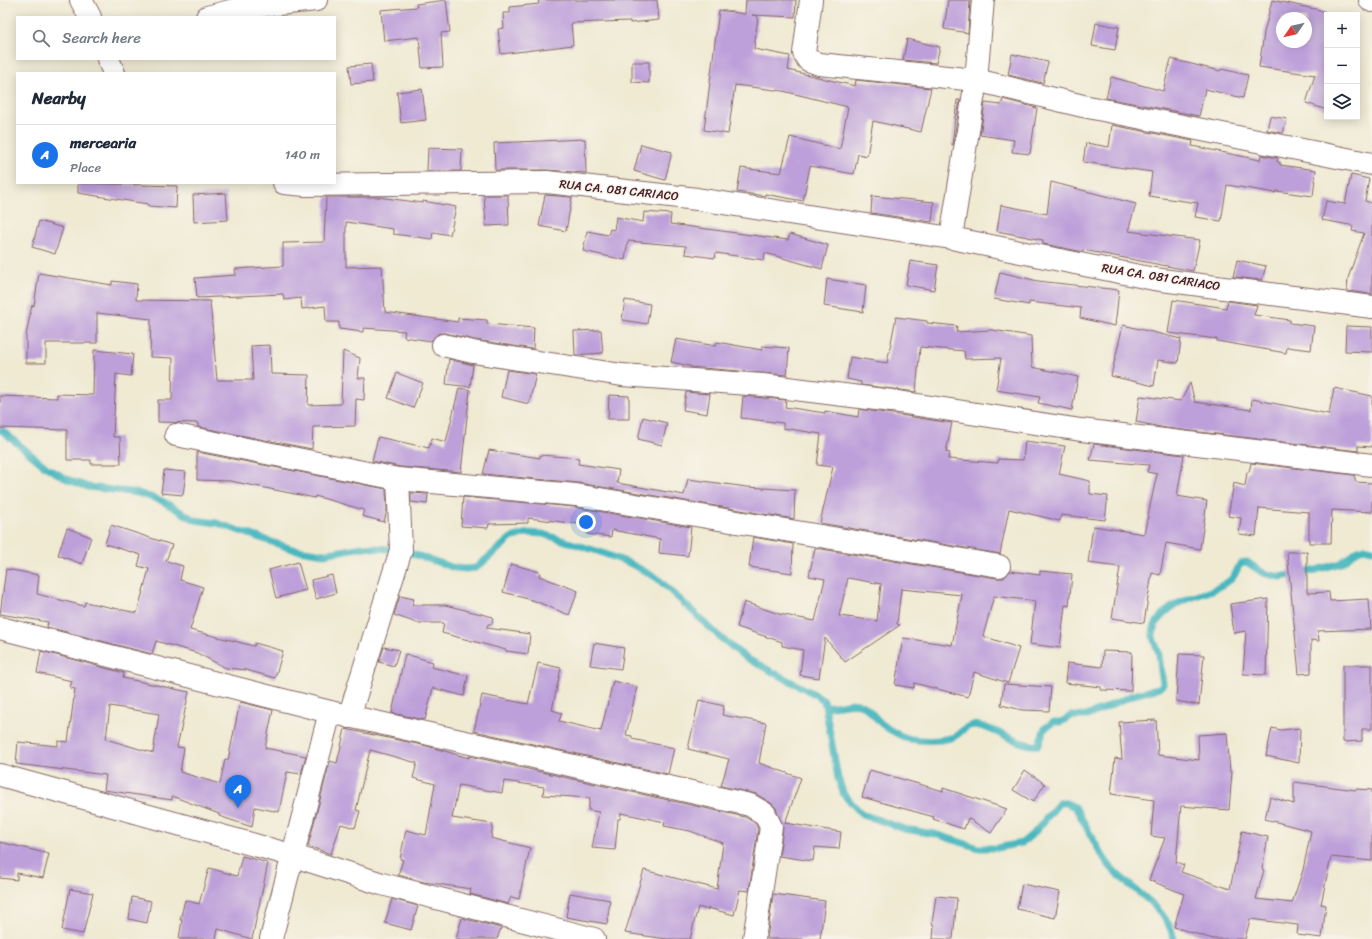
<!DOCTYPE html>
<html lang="en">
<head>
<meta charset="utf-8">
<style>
  body { margin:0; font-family:Sriracha,sans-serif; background:#f6f6f7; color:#1f2937 }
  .controls { position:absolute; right:12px; top:12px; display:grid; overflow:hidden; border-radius:0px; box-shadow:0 2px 10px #0003 }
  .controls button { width:36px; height:36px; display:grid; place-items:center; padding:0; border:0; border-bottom:1px solid #e0e1e3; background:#fff; color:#1f2937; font:20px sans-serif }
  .compass { position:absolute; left:1276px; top:12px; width:36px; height:36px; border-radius:50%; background:#fff; box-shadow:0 2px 10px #0003; rotate:236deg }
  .you { position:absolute; left:586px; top:522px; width:14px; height:14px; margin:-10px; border:3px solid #fff; border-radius:50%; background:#1a73e8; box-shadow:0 0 0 6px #1a73e833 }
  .badge { display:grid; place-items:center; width:26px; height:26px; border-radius:50%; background:#1a73e8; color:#fff; font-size:13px; font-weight:700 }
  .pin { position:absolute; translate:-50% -33px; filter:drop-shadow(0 1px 2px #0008) }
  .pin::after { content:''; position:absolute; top:21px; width:14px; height:12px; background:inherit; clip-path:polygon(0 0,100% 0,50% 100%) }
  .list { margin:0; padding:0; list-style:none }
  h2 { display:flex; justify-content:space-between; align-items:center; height:52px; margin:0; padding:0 16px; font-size:17px }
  h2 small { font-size:13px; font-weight:400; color:#747a83 }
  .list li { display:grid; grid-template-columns:26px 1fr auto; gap:12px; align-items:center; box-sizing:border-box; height:60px; padding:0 16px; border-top:1px solid #e0e1e3 }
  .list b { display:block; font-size:15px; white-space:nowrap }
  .list p { margin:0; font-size:13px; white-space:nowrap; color:#747a83 }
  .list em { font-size:13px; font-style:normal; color:#747a83 }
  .icon { flex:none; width:22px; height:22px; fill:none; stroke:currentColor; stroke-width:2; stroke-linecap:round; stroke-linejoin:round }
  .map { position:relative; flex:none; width:1372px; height:939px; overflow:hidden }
  .search { position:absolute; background:#fff; box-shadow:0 2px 10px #0003; left:16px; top:16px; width:320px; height:44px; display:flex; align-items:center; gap:10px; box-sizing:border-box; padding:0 14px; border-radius:0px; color:#747a83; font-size:15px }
  .panel { position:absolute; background:#fff; box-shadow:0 2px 10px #0003; left:16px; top:72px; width:320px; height:112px; border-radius:0px }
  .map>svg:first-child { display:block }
</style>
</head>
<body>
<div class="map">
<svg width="1372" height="939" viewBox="0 0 1372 939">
  <rect width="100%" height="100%" fill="#f7f3e8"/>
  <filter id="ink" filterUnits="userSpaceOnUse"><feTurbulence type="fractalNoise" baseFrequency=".025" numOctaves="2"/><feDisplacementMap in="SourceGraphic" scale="8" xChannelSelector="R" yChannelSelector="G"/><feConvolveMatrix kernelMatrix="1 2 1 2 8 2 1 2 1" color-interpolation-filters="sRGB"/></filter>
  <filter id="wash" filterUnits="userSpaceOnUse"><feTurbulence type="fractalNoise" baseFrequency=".012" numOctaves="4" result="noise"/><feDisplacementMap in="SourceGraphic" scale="16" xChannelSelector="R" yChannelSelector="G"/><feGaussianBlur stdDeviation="0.9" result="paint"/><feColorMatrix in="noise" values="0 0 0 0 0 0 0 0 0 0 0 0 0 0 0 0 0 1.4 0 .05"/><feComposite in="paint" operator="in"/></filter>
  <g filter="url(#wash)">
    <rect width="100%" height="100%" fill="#f0ead3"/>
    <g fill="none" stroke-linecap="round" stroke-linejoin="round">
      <g stroke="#48b7bf" stroke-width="7">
        <path d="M0,429L46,467L67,479L88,487L138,493L162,501L195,520L217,523L292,549L324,554L363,547L401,550L455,568L466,569L476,568L511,538L527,533L543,534L600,552L629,563L657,578L721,638L746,658L811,692L824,700L838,778L844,795L862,814L904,829L935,834L979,848H997L1022,843L1035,832L1059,803H1066L1075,807C1087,826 1095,847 1109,865C1131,892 1164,902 1174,939"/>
        <path d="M826,706C837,708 850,700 862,705C870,709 875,718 882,724C889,730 902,737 911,739C924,741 939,741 951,738C962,735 964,722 980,726C995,729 1024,748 1038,745L1045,728L1054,722H1061L1071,716H1087L1133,695L1159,688L1163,684C1161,673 1160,665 1159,654C1158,648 1154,643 1153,637C1151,621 1170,607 1183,601C1194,596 1208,593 1219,587C1224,584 1229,582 1232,578C1239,571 1236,563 1247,562L1263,573L1280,577L1313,571L1341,563L1358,550L1364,548L1372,550"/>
      </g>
    </g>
    <g id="blocks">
      <g fill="#bda0da" fill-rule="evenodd">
        <path d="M446,0L450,32L441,33L443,67L422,68L419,37L384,41L381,10L417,7L416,4Z"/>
        <path d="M538,0H657L659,20L630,23V21L571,23L573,45L501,54L498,29L504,28L503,13H510V7L539,4Z"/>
        <path d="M746,0H796L795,17L752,15L758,16L754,49L790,56L788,70L855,86L856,80L931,88L921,132L873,121L867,156L858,154L854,174L810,166L803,201L765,194V196L737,192L741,168L781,173L790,137L840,149L848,107L783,91L735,85L728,134L704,130L719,10L745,14Z"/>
        <path d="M948,0H970L968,33L944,29Z"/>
        <path d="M1272,0L1320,10L1327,13V110L1306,103L1315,75L1259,67L1264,33ZM1282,18H1306V42H1282Z"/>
        <path d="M1096,23L1119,27L1115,50L1092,46Z"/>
        <path d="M907,39L940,47L936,63L903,60Z"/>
        <path d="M1012,54L1048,62L1043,83L1008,75Z"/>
        <path d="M1171,59L1220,71L1221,69L1248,75L1243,98L1205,89L1199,116L1106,98L1111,77L1163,91Z"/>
        <path d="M632,62H649V83L632,82Z"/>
        <path d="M371,64L373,82L351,84L349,66Z"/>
        <path d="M422,89L426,120L401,123L397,92Z"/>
        <path d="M1003,99L1037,108L1030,154L1012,152L1014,140L980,135L985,103L1001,105Z"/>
        <path d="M957,100H960L953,145H952Z"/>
        <path d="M1270,116L1287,119L1283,133L1267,130Z"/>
        <path d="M1112,125L1193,141L1192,146L1260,160L1261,155L1278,158L1277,162H1280V165L1316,170L1313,196L1276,191V193L1227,185L1221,221L1195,217L1198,203L1149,196L1152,172L1083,162L1086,143L1109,147Z"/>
        <path d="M585,139L586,173L547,170H495L494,143Z"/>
        <path d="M641,144L672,152L665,180L634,171Z"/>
        <path d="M428,148L462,149L461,171H427Z"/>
        <path d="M1351,175L1369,179L1365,201L1372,203V294L1347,291L1348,278L1364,233L1352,231L1353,227L1350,225L1322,220L1326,201L1345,204Z"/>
        <path d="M1051,182L1136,204L1128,231L1200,240L1193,271L1083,250V252L1043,244V240L997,231L1001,205L1047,214Z"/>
        <path d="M78,183L177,186L176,208L148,206V204L78,193Z"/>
        <path d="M226,193L228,220L194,222L193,195Z"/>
        <path d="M484,195H508L509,225L486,226Z"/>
        <path d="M545,195L572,197L566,231L539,226Z"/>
        <path d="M872,196L934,202L932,222L871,213Z"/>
        <path d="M326,197H378L423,203V201L456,207L450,235L433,232L432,239L393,234V229L346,222V267L382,266L385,312L458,322V318L487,320V324L534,328L533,349L475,340L445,333H439L431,341L404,337L405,331L363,328V332L339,329V322H326L325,306L302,309L301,298L284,300L283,294L197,298L195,278L236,275L235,269L283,266V243L324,242Z"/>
        <path d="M644,212L671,214L670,224L788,240L790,234L828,245L822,269L765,253L764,260L716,253L715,258L685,254L686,246L628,241L625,260L583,251L587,231L608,235L610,229L614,230L616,217L643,222Z"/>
        <path d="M39,221L63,228L55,254L32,247Z"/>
        <path d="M1237,260L1266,266L1262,280L1233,277Z"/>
        <path d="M910,261L938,265L934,290L906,285Z"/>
        <path d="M1000,272L1038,281L1119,290L1115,326L1080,318L1081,308L1029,302V305L994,299Z"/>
        <path d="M39,273L112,285V281L137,284L136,300L210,301L217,380H253L251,346L270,345L271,374L309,375L308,405L341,404L343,351L360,358L358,378H365L364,400L356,399L355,426L313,427L312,449L198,427V423L158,422V400H172L173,358L150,357L151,319L97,313V343H46V363H26V335L32,305L34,306Z"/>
        <path d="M827,279L866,285L863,312L824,306Z"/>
        <path d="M625,300L650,304L647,324L622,320Z"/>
        <path d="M1173,300L1226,308L1228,301L1257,305L1254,315L1290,320V323L1314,326L1311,350L1287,347L1286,353L1257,348L1217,341V339L1168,333Z"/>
        <path d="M896,317L927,321V323L957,326L956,332L992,330L1031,336L1032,367L1078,377L1072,410L1038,403L1040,397L996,390L1001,358L965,359L964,351L920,347L916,392L861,385V382L847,379L850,357L887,363Z"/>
        <path d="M1123,325L1181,339L1178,363L1158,360L1154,386L1111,376Z"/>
        <path d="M1346,326L1372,327V352L1345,351Z"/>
        <path d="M601,330L603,353L575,355L574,331Z"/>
        <path d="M676,339L716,346L717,342L762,350V346L789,348L787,375L690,367V366L671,362Z"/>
        <path d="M94,350L133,354L131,376L116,374L113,437H120L121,464H91V460H67V430L0,428V396L57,398V394L93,395Z"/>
        <path d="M449,359L473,365L470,387L446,384Z"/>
        <path d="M507,370L536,374L529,404L501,397Z"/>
        <path d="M397,373L423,383L413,408L388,398Z"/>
        <path d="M1190,383L1195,402L1251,410L1252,399L1329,414L1334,388L1372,396V447L1358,446V451L1166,428L1136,422L1140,396L1181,401Z"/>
        <path d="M459,388L470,390L461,472L400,467L372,461L378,437L429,448L432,438L446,442Z"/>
        <path d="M686,392L710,394L707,414L683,410Z"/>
        <path d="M609,395L629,396V419H608Z"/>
        <path d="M743,396L786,400L785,407L825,413V411L858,417L859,409L952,423L946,452L950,453L948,459L998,463V459L1023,460L1025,441L1065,446L1059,474L1090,481V494L1108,496L1105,520L1061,515L1060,521L1009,509L1000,554L820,523L833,467L817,465L821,434L783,428V423L741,418Z"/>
        <path d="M643,417L667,423L662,445L638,439Z"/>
        <path d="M1094,444L1184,455L1177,496L1207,501L1200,549L1166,543L1160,575L1152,573L1144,623L1112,618L1120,567L1088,563L1093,526L1144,534L1157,474L1147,472L1149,465L1090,460Z"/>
        <path d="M489,450L540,458V455L579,458L578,464L619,470L617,483L684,495L688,479L747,487L795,490L794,519L578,483L483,474Z"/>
        <path d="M197,452L386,489L387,510L384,522L362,516L364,510L315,496V498L230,481L197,480Z"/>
        <path d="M1251,463L1354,475L1356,482L1372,483V512L1332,510L1331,543H1309V512L1259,508L1256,536L1239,534L1241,518L1228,516L1234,483L1245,486L1247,472H1249Z"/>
        <path d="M164,470L186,472L183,495L161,493Z"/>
        <path d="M411,493L428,494L427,504L411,502Z"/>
        <path d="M463,497L574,507L691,527L688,556L659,553L660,539L612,530L611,537L587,534L588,525L528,518V523L489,524L488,528L461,526Z"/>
        <path d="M111,525L172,545L166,561L183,566L180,580L203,587L190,630L254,646L255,643L283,651L275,678L246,670L226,668L197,653L156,641L152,654L47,627L48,622L0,614L6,569L39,575L37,594L84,606L85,602L137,613L149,569L138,566L141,555L105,544Z"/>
        <path d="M67,528L91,537L82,564L58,555Z"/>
        <path d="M753,537L793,544L792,573L749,567Z"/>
        <path d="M815,548L997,578H1004L1010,571L1040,575V571L1072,574L1069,606L1065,605L1060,648L1030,644L1035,601L994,596L983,636L1019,648L1008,683L974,672L968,697L914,683V688L895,685L903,638L952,645L962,595L901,589L897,624L900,625L845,662L825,638L819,678L800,675L803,650L782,646V642L737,627L744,602L779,614L815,621L825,579L809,576ZM848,578L881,584L877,621L839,616Z"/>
        <path d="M1287,552H1307V593L1329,592L1330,601L1369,599L1371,629L1318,631L1319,641L1311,640V673L1299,674Z"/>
        <path d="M298,562L306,590L276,598L269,570Z"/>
        <path d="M511,564L540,572L539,576L578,591L569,615L535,601L503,592Z"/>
        <path d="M332,575L336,593L316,599L311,580Z"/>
        <path d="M400,596L414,599L412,605H445L493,617L492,624H488L487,628L530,634L528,654L506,651V650L442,633L444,623H417L394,615Z"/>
        <path d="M1268,599L1266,675L1243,674L1246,631L1234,633L1230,604Z"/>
        <path d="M594,643L624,648L621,669L590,665Z"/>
        <path d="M384,647L399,650L394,666L379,662Z"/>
        <path d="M41,651L124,673L123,678L189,692L177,747L184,748L180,772L220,784L225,759L228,760L240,702L273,710L265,748L306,756L301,774L287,772L279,812L255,807L252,827L219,816V814L172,796V800L104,790L106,775L16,764L18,742L58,746V741L68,742L75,689L70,688L72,681L37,673ZM110,706L159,714L153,753L106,739Z"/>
        <path d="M1103,651L1132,652L1131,691L1101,690V687L1065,683L1067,663L1102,667Z"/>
        <path d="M405,654L433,662L431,667L468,676L464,696L433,688L425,720L392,713Z"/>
        <path d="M1179,654L1204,655L1199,705L1176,701Z"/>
        <path d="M538,663L561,668L552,710L562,713L559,721L601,731L613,681L637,687L626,735L632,736V739L674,748L668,774L474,731L482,695L528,704Z"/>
        <path d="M1343,665H1372V729H1362V741L1343,742Z"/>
        <path d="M1004,684L1051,687L1049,711L1022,710L1001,705Z"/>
        <path d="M699,700L724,706L722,715L766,723L759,763L801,778L785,823L841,832L839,849L815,847L813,861L779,856L783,828L776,808L771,803L756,794L721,786L729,759L688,749Z"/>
        <path d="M1156,720L1158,755L1199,760L1198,735L1227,733L1230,772H1232L1229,810L1181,806L1176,862L1184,865L1181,872L1230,889L1242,831L1268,837L1262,869L1264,870L1256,899L1292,903L1303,870L1311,831L1265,819L1270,797L1294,804V782L1356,790V789L1372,790V861L1331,857L1321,904L1326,905L1322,938L1297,935L1298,925L1250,919L1245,939H1213L1174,927L1184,894L1149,880L1165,838L1151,836L1154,800L1111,794L1115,758L1122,759L1119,722Z"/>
        <path d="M1272,728L1281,730L1300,728L1299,763L1266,756Z"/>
        <path d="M345,729L427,746L469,758V756L745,817L755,823L758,829L749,891L740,890L734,915L708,908V910L698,907L690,939H667L625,933L644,870L717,889L723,843L690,831L664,826L665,822L621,813L620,819H618L615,850L592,848L599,812L588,810L590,798L543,795L544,787L504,781L502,793L459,785L452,818L493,824L491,838L530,848L519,899L511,897L508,904L470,894L471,889L424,882L398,875L403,860L400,859L406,830L426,835L435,784L413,778L417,763L370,750L356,810L360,811L355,828L341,824L331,854L308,846L330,761L337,763Z"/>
        <path d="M870,770L943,791V788L1007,809L991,833L968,818L964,829L933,819L934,817L862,797Z"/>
        <path d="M1025,770L1045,784L1033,802L1013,790Z"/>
        <path d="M0,842L49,854L43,878L17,873V880L0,878Z"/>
        <path d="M242,856L268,863L252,939L218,929L216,939H179L182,920H180L185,900L199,904L209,868L237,876Z"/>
        <path d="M1022,884L1060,892L1055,918L1017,909Z"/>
        <path d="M70,889L93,893L83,934L62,930Z"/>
        <path d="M570,893L610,900L607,924L566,917Z"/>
        <path d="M773,894L825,901L820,939H767Z"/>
        <path d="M936,896L957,898L953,939H933L934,925L932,924Z"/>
        <path d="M132,897L151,901L147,923L129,919Z"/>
        <path d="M392,899L418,906L411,930L385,923Z"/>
        <path d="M462,918L501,928L497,939H456Z"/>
      </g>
    </g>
  </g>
  <g filter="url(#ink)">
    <use href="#blocks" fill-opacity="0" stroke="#846666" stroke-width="1"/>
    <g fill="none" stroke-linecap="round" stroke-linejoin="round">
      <g stroke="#846666" stroke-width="24">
        <g id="minor">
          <path d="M81,0L90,17"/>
          <path d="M811,0L804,53L808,60L819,64L976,80L1083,106L1372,164"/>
          <path d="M983,0L976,80L951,238L1154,279L1372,307"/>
          <path d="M1370,0L1372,1"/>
          <path d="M207,17L242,8L316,0"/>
          <path d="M108,59L114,73"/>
          <path d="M284,183L305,185L547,182L697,199L951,238"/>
          <path d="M443,345L473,352L622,375L763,385L892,401L1081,430L1372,465"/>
          <path d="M176,435L398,479L576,495L999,566"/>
          <path d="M0,628L330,712L750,805L765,814L771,827L754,939"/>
          <path d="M349,717L401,550L398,479"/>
          <path d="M0,775L291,855L382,884L594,939"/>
          <path d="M271,939L330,712"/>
        </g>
      </g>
      <use href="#minor" stroke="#fff" stroke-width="22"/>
    </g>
  </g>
  <g text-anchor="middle" stroke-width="3" stroke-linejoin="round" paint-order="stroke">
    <g font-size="12" fill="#4a1f2b" stroke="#f7f3e8">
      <text transform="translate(619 190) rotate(6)" y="4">RUA CA. 081 CARIACO</text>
      <text transform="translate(1161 277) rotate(9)" y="4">RUA CA. 081 CARIACO</text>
    </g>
  </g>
</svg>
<div class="controls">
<button>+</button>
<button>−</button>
<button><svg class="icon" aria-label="layers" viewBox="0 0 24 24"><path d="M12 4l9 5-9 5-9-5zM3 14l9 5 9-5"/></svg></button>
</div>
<svg class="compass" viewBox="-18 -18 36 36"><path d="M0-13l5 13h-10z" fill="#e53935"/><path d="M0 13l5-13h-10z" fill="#747a83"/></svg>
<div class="you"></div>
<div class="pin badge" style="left:238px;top:808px">A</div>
<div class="search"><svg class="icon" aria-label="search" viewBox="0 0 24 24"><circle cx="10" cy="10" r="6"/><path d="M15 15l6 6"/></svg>Search here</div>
<section class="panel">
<h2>Nearby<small></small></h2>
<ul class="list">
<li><span class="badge">A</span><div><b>mercearia</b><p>Place</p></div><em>140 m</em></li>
</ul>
</section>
</div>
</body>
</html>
